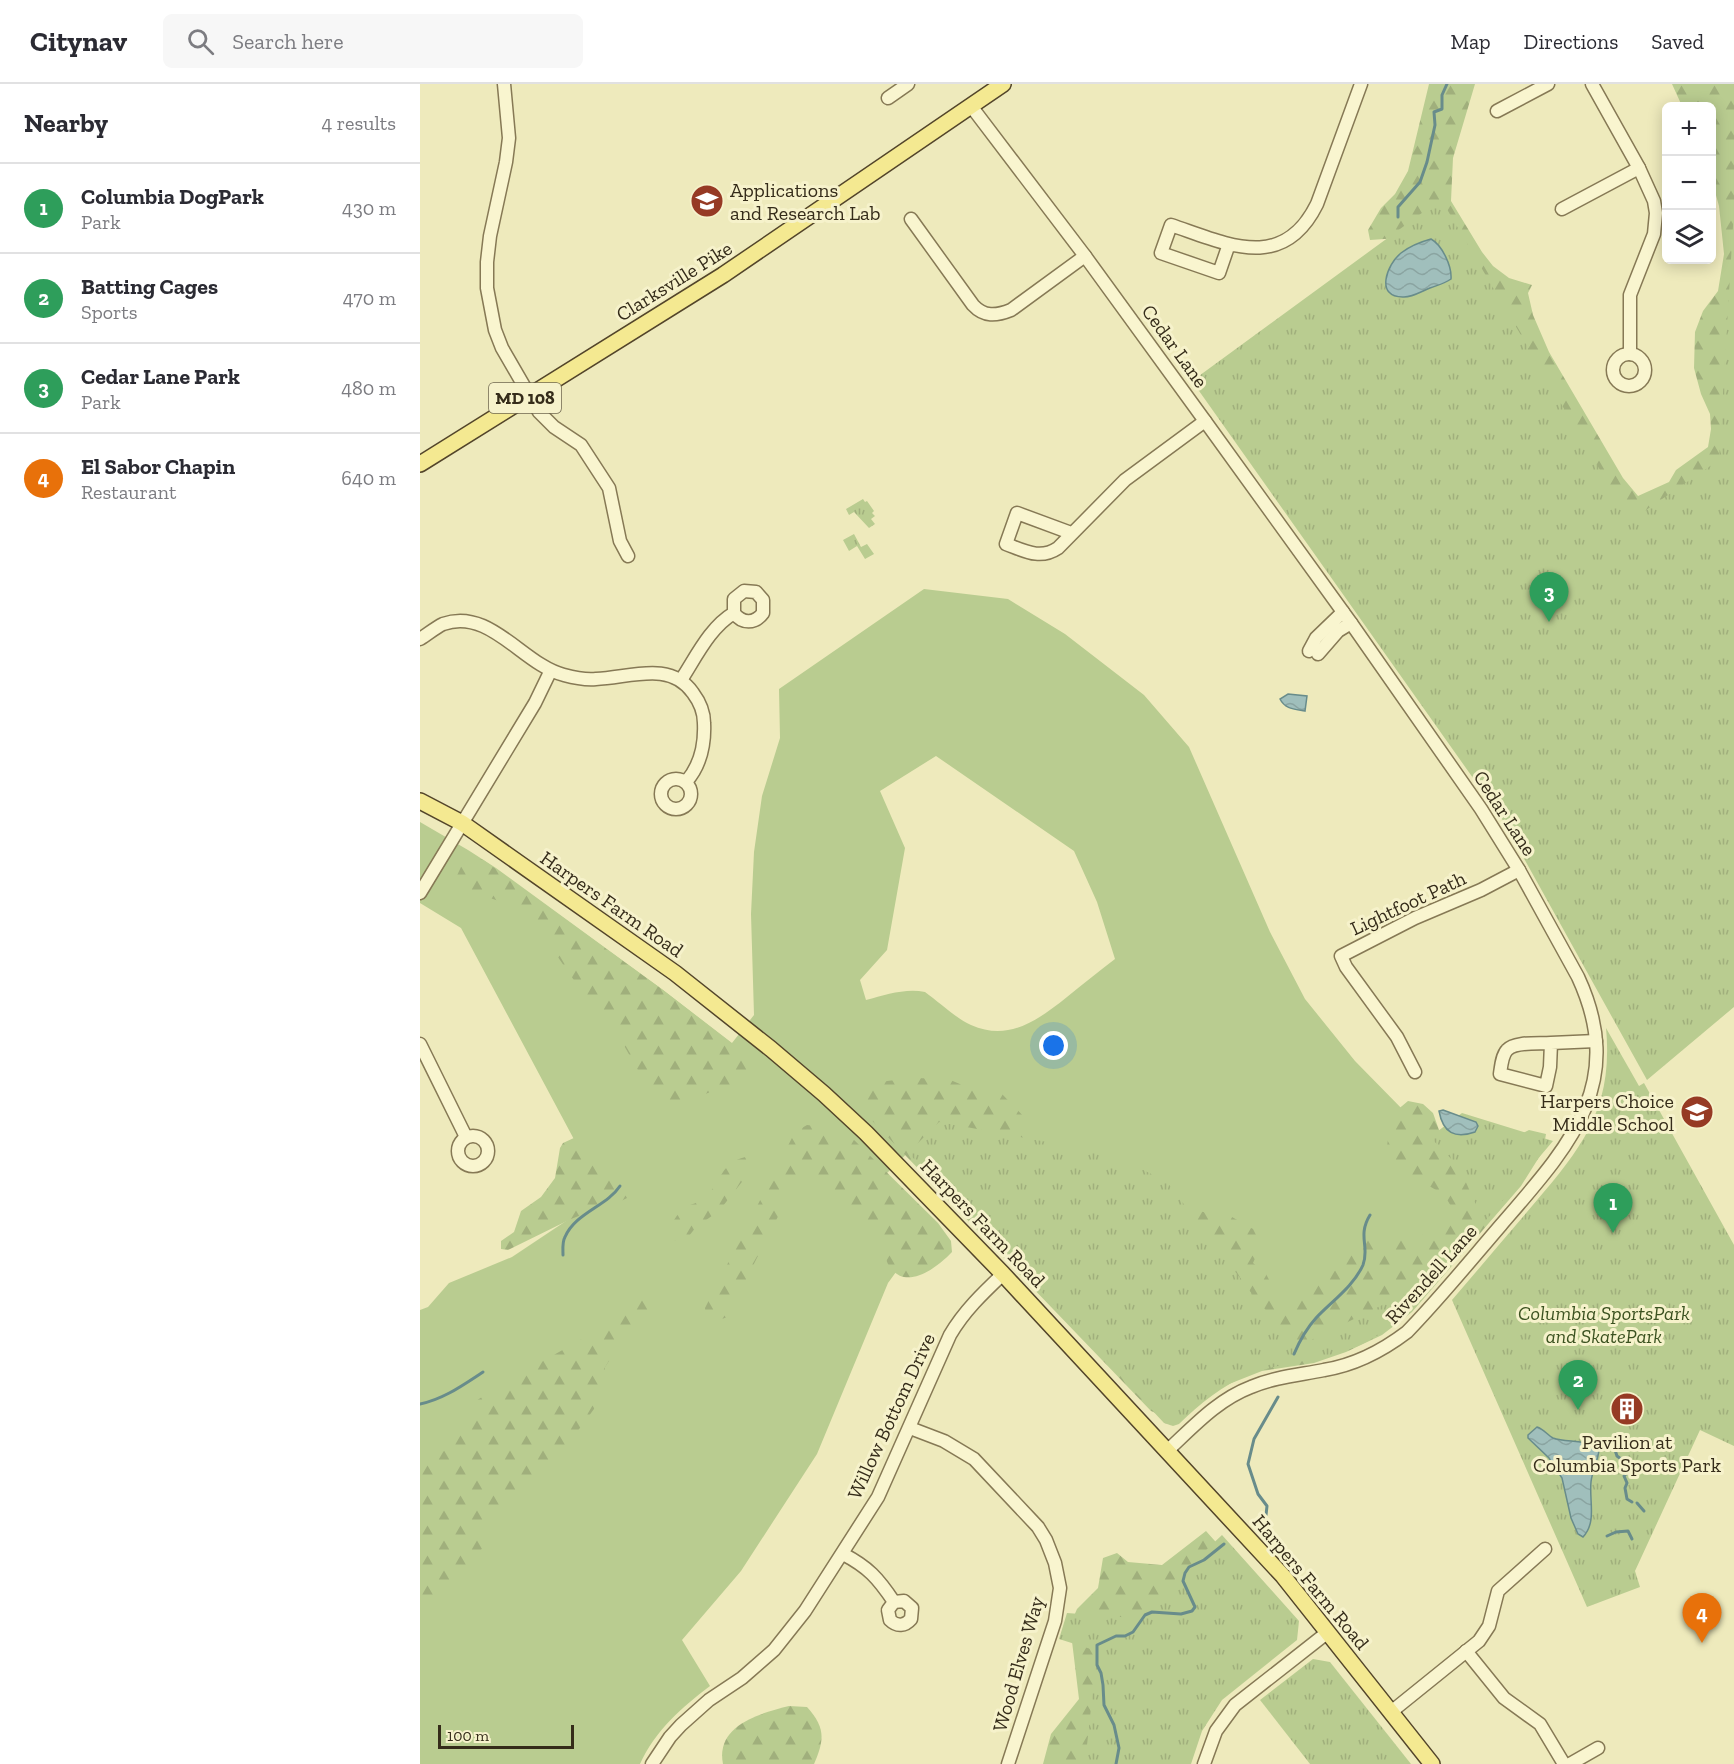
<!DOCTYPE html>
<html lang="en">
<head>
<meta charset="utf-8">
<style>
  body { margin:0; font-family:"Zilla Slab",serif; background:#f7f7f7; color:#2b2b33 }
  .controls { position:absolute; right:18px; top:18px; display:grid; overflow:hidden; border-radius:9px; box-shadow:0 3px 15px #0003 }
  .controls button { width:54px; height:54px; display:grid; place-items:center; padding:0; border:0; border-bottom:2px solid #e1e1e2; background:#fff; color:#2b2b33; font:30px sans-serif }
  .scale { position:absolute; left:18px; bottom:15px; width:136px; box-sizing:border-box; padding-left:6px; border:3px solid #352c1a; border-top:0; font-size:16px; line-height:21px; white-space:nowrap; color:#352c1a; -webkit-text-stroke:4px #f6f2cb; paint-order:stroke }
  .you { position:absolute; left:634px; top:962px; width:21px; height:21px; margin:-15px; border:4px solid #fff; border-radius:50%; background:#1a73e8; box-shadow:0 0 0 9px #1a73e833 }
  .badge { display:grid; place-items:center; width:39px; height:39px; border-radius:50%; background:#111827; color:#fff; font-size:20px; font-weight:700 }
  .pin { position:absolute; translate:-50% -50px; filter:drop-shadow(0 2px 3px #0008) }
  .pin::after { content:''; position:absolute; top:32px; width:21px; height:18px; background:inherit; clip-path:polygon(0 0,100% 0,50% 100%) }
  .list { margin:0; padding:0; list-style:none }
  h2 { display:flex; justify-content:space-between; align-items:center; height:78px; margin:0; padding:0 24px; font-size:26px }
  h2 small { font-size:20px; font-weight:400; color:#7c7c81 }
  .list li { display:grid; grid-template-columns:39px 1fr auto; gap:18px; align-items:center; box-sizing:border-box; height:90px; padding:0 24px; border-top:2px solid #e1e1e2 }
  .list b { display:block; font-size:22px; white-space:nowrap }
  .list p { margin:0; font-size:20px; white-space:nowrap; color:#7c7c81 }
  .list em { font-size:20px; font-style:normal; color:#7c7c81 }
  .icon { flex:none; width:33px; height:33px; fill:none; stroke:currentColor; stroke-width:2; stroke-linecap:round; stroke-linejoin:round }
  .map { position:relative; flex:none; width:1314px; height:1680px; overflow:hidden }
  header { display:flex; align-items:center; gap:36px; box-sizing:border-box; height:84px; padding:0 30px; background:#fff; border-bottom:2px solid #e1e1e2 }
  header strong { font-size:28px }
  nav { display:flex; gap:33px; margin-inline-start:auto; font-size:21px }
  .search { width:420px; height:54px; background:#f7f7f7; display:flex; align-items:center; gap:15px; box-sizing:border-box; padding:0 21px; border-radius:9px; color:#7c7c81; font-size:22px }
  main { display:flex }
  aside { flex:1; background:#fff }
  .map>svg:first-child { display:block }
</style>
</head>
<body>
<header>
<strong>Citynav</strong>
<div class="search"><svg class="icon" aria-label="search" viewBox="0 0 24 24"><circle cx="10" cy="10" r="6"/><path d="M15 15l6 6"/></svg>Search here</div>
<nav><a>Map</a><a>Directions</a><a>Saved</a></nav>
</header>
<main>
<aside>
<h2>Nearby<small>4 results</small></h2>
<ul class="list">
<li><span class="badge" style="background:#2e9e5b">1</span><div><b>Columbia DogPark</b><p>Park</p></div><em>430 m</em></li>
<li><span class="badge" style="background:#2e9e5b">2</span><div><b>Batting Cages</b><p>Sports</p></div><em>470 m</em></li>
<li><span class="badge" style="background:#2e9e5b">3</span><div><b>Cedar Lane Park</b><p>Park</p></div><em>480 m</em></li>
<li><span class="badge" style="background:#e8710a">4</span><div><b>El Sabor Chapin</b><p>Restaurant</p></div><em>640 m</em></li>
</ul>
</aside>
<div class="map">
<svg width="1314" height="1680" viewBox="0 0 1314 1680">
  <defs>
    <pattern id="forest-firs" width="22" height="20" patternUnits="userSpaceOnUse" patternTransform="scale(1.5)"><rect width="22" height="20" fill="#b9cc90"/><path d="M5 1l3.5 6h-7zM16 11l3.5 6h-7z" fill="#a0af7c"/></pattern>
    <pattern id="park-tufts" width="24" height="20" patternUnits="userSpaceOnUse" patternTransform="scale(1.5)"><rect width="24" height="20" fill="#b9cc90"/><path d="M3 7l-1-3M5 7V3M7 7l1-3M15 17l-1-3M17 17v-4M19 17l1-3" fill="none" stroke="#a0af7c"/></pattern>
    <pattern id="water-waves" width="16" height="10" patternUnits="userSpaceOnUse" patternTransform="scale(1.5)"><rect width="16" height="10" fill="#a0bfbc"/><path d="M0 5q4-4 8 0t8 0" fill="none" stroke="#8aa4a1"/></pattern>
  </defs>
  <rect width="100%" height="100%" fill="#eeeabc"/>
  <path fill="#b9cc90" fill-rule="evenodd" d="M504,505L588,515L645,550L724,611L769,663L850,848L885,915L935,977L1039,1083L1062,1134L876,1264L519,1038L464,1092L511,1140L468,1199L397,1370L321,1487L262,1556L290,1602C262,1623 235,1647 220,1680H0V1226L8,1223L29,1199L92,1173L170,1121L172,1089L41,844L0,819V738L48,766L76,784L243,906L312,959L334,931L331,830L334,768L342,712L360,654L359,605ZM516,672L654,767L677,818L695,875C679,887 663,900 647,913C618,936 589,958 551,941C537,935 519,918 505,908C485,904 466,911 446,916L440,896L467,866L485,764L460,707Z"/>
  <g fill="url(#forest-firs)">
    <path d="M1009,0H1055L1033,74L1031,117L1062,168L1073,182L1089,194L1112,201L1108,209L1113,231L1129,268L1203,394L1218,412L1249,398L1256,386L1288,363L1291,345L1290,330L1281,310L1274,284L1275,248L1283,227L1298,207L1304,170L1299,122L1292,97V22H1262L1252,0H1314V414L1208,442L979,154L950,156L948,146L961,124L975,110L988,87Z"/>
    <path d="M62,775L243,906L332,975L337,990L329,998L295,1006L259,1021H245L232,1011L193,942L158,902L124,853L106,838L91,821L70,814L57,815L45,812L33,800L41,783Z"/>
    <path d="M494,994L528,995L554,1006L582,1010L606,1035L612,1047L607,1054L755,1123L812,1133L833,1145L841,1161L833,1179L846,1190L856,1209L870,1221L888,1198L919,1185L935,1156L953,1151L971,1156L991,1155L1019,1145L1034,1131C1027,1102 1000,1100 976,1089L966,1070L968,1055L976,1027L988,1017L1003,1020L1013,1029L1019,1046L1037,1065L1080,1061L1109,1046L1126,1050L1123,1067L1101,1102L992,1228L962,1251L926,1268L894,1279L842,1287L804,1302L745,1333L731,1327L438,1022C449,993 467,998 494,994Z"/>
    <path d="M387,1041L406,1043L429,1051L518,1139L531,1157L532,1168C517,1184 484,1209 468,1180C465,1174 465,1167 463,1162C461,1157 456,1151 452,1147C441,1134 424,1127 412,1116C403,1107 396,1091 382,1089L378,1093L307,1233L295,1238L286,1236L285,1224L375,1048Z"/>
    <path d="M156,1053L179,1084L215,1098L211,1112L193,1121L179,1124L151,1135L88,1166L81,1165V1157L94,1148L101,1127L121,1113L135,1094L140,1064L143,1059Z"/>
    <path d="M331,1072L334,1076L325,1094L299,1127L276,1143L269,1152L255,1157L248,1151C251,1140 256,1130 266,1123C271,1120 278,1119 283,1115C303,1100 298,1076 331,1072Z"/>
    <path d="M224,1206L231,1212C231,1218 232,1227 230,1232C223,1248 203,1251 192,1263L193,1271L185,1283L184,1299L174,1325L151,1356L139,1371L96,1408L69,1445L64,1462L39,1495L21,1509L0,1515V1384L28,1364L39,1350L56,1317L75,1304L178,1246H186L214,1221L219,1209Z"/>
    <path d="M786,1447L877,1549L790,1604L766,1680H623L631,1650L659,1615L650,1541L657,1525L678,1504L683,1474L697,1469L708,1478L742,1481Z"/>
    <path d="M369,1622L387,1623C405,1643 405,1655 394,1680H303C295,1641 341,1629 369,1622Z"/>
  </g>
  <g fill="url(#park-tufts)">
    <path d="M1021,115L1210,437L1299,376L1314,125V923L1227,996L1082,735L772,297Z"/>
    <path d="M443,415L445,418L447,417L454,427L452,429L455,432L451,435L455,440L449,444L434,428L429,431L426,425Z"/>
    <path d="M434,450L441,463L447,460L454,470L445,475L437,462L429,467L423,456Z"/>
    <path d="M1186,944L1219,1002L1224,999L1314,1161V1362L1280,1346L1215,1487L1220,1503L1167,1523L1032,1216C1057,1187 1082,1157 1107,1128C1158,1068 1194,1029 1186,944Z"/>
    <path d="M1042,1029L1133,1057L995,1220C972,1244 947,1262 914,1270C886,1278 857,1280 830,1290C802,1301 780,1320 759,1340L753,1342L744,1339L534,1114L488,1069L519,1038L692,1070L747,1098L833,1211L877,1263L1007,1199L1062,1134L1039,1083L1010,1053Z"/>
    <path d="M802,1451L879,1537L877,1556L802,1616L782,1647L771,1680H665L677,1567L639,1555L647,1529L714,1534Z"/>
    <path d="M893,1575L910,1578L991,1680H890L840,1616Z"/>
  </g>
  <g fill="url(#water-waves)" stroke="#688c8b" stroke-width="1.5">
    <path d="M1011,155C1022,161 1032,182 1031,195C1024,200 1018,201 1010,204C1002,207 993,213 984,213C954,214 967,180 981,169C990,162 1000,158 1011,155Z"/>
    <path d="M868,610L887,612L885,627C874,625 865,625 860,615Z"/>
    <path d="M1023,1026L1056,1038L1058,1042L1055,1048C1035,1055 1023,1049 1019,1027Z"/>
    <path d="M1117,1343C1124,1345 1127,1351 1133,1354C1148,1359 1168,1355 1179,1366C1178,1377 1172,1387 1171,1398C1169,1417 1177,1438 1163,1453L1158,1450L1151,1434L1142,1394L1129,1374L1108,1354V1351Z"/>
  </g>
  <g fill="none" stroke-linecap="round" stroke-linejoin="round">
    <g stroke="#688c8b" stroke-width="3">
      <path d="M978,133V123L1000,98L1007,78L1015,41L1014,28L1022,25V11L1027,0"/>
      <path d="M143,1171C143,1166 142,1158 145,1153C155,1129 187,1122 200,1102"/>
      <path d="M874,1270C880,1256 886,1245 896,1234C912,1217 933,1203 943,1181C950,1163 937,1152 950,1131"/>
      <path d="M0,1320C24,1315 43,1301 63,1288"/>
      <path d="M1195,1366L1197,1372L1201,1375L1202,1379L1208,1382V1388L1204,1392L1207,1399L1205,1404L1207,1415L1212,1418"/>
      <path d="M1217,1419L1224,1427"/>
      <path d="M841,1436L846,1431L847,1422L838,1410L828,1380L834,1355L858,1313"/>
      <path d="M1187,1452L1196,1448L1208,1447L1212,1455"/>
      <path d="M696,1680L699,1664L694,1641L684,1621L683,1601L681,1589L677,1581V1561L696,1552H705L713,1548L725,1531L732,1528L761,1530L772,1527L775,1523L763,1497L765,1489L769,1483L784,1476L804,1460"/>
    </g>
    <g stroke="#867955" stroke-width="15">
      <g id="minor">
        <path d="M84,0L89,54L86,78L70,152L67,178V204L75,246L82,264L119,328L134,343L161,361L189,404L200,457L208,472"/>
        <path d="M1172,0L1219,84L1234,117L1236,129L1234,150L1210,211V270"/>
        <path d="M468,14L488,0"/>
        <path d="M551,22L665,172L785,337L931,539L1061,725L1099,786L1158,893C1208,1001 1148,1063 1081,1141C1050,1177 1020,1214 987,1248C962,1267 935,1281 904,1286C879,1291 855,1293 831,1303C797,1316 773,1343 747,1367"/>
        <path d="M1077,27L1128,0"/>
        <path d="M1142,125L1219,84"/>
        <path d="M491,135L553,221C564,233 576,232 591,226L665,172"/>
        <path d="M809,160L799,189L741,169L751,141C807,160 863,189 897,120L941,0"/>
        <circle cx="1209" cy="286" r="16"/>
        <path d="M651,449L597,429L586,460C605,467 620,476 638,464L705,396L785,337"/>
        <path d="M0,555C8,550 15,544 23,540C70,523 103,581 144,591C155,594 165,596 176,595C209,594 250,576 273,609C279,617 284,628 284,639C285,660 280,682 266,698"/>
        <path d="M889,567L896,554L923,528"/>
        <path d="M898,570L918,547L931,539"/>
        <path d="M261,596C276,573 290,543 314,529C322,540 335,540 343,529V516L336,508L324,507L314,515V529"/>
        <circle cx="256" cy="710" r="15"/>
        <path d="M0,809L115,619L130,588"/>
        <path d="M1131,959C1119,960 1095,957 1087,966C1082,971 1081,983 1080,990L1126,1002L1130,983L1131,959L1176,957"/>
        <path d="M0,960L46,1053"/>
        <path d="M995,988L977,953L926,883L921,872L995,834L1061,806L1099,786"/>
        <circle cx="53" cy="1067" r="15"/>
        <path d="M490,1344L524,1357L554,1375L618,1443L626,1456L635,1479L640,1504L635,1537L588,1680"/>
        <path d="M423,1470C448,1483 458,1494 474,1518L468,1526L470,1536C477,1543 485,1542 491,1535L492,1524L484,1517L474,1518"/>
        <path d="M1046,1567L1084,1614L1120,1640L1144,1680"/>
        <path d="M971,1628L1059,1557L1069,1542L1078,1507L1125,1465"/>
        <path d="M232,1680L250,1653L261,1641L289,1616L322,1594L354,1566L385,1527L458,1413L530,1251C544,1227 563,1209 583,1190"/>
        <path d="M784,1680L796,1647L815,1621L908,1548"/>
        <path d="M1150,1680L1178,1664"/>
      </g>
    </g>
    <g stroke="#53452a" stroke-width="18">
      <g id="major">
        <path d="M0,380L303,191L583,0"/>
        <path d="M0,717L42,739L255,889L351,965L404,1010L446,1049L583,1190L863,1492L1012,1680"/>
      </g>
    </g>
    <use href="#minor" stroke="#f9f5cf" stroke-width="12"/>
    <use href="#major" stroke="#f4e991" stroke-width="15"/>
  </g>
  <defs>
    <g id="school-disc" transform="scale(1.725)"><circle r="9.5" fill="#963a24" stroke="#f6f2cb"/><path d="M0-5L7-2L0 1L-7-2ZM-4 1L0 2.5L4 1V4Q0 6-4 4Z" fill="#fff"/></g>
    <g id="building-disc" transform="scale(1.725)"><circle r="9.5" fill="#963a24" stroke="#f6f2cb"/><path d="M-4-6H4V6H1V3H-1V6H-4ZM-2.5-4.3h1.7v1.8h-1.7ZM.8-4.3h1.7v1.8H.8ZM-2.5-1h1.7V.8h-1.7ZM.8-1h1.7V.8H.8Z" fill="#fff"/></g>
  </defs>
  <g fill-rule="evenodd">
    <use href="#school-disc" x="287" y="117"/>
    <use href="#school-disc" x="1277" y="1028"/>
    <use href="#building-disc" x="1207" y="1325"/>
  </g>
  <g text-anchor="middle" stroke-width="6" stroke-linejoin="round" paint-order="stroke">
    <rect fill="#f6f2cb" stroke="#6f674f" stroke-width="1.5" x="69" y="299" width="72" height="30" rx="4.5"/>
    <g font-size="18" font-weight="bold" fill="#352c1a">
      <text x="105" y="320">MD 108</text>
    </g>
    <g font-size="20" fill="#352c1a" stroke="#f6f2cb" text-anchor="start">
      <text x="310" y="113">Applications<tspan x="310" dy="23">and Research Lab</tspan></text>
      <text x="1254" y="1024" text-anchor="end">Harpers Choice<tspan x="1254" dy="23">Middle School</tspan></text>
      <text x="1207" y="1365" text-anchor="middle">Pavilion at<tspan x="1207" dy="23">Columbia Sports Park</tspan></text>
    </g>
    <g font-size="20" fill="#352c1a" stroke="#f6f2cb">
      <text transform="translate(254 197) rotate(-32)" y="7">Clarksville Pike</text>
      <text transform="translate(755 262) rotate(54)" y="7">Cedar Lane</text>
      <text transform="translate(1085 729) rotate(57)" y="7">Cedar Lane</text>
      <text transform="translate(988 819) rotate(-25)" y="7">Lightfoot Path</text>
      <text transform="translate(192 820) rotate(35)" y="7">Harpers Farm Road</text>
      <text transform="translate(563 1139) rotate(46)" y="7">Harpers Farm Road</text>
      <text transform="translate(1011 1190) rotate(-48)" y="7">Rivendell Lane</text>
      <text transform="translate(471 1332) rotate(-65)" y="7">Willow Bottom Drive</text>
      <text transform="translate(891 1498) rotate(50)" y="7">Harpers Farm Road</text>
      <text transform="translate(598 1580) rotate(-74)" y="7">Wood Elves Way</text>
    </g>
    <g font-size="20" font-style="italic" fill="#3b5220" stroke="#f6f2cb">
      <text x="1184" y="1236">Columbia SportsPark<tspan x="1184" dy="23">and SkatePark</tspan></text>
    </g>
  </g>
</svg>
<div class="controls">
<button>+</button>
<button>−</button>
<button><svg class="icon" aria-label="layers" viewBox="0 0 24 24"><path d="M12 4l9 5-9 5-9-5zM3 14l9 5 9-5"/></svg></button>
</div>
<div class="scale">100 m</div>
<div class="you"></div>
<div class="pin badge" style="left:1193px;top:1149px;background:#2e9e5b">1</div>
<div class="pin badge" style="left:1158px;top:1326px;background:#2e9e5b">2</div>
<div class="pin badge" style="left:1129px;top:538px;background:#2e9e5b">3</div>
<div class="pin badge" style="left:1282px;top:1559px;background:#e8710a">4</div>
</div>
</main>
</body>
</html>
